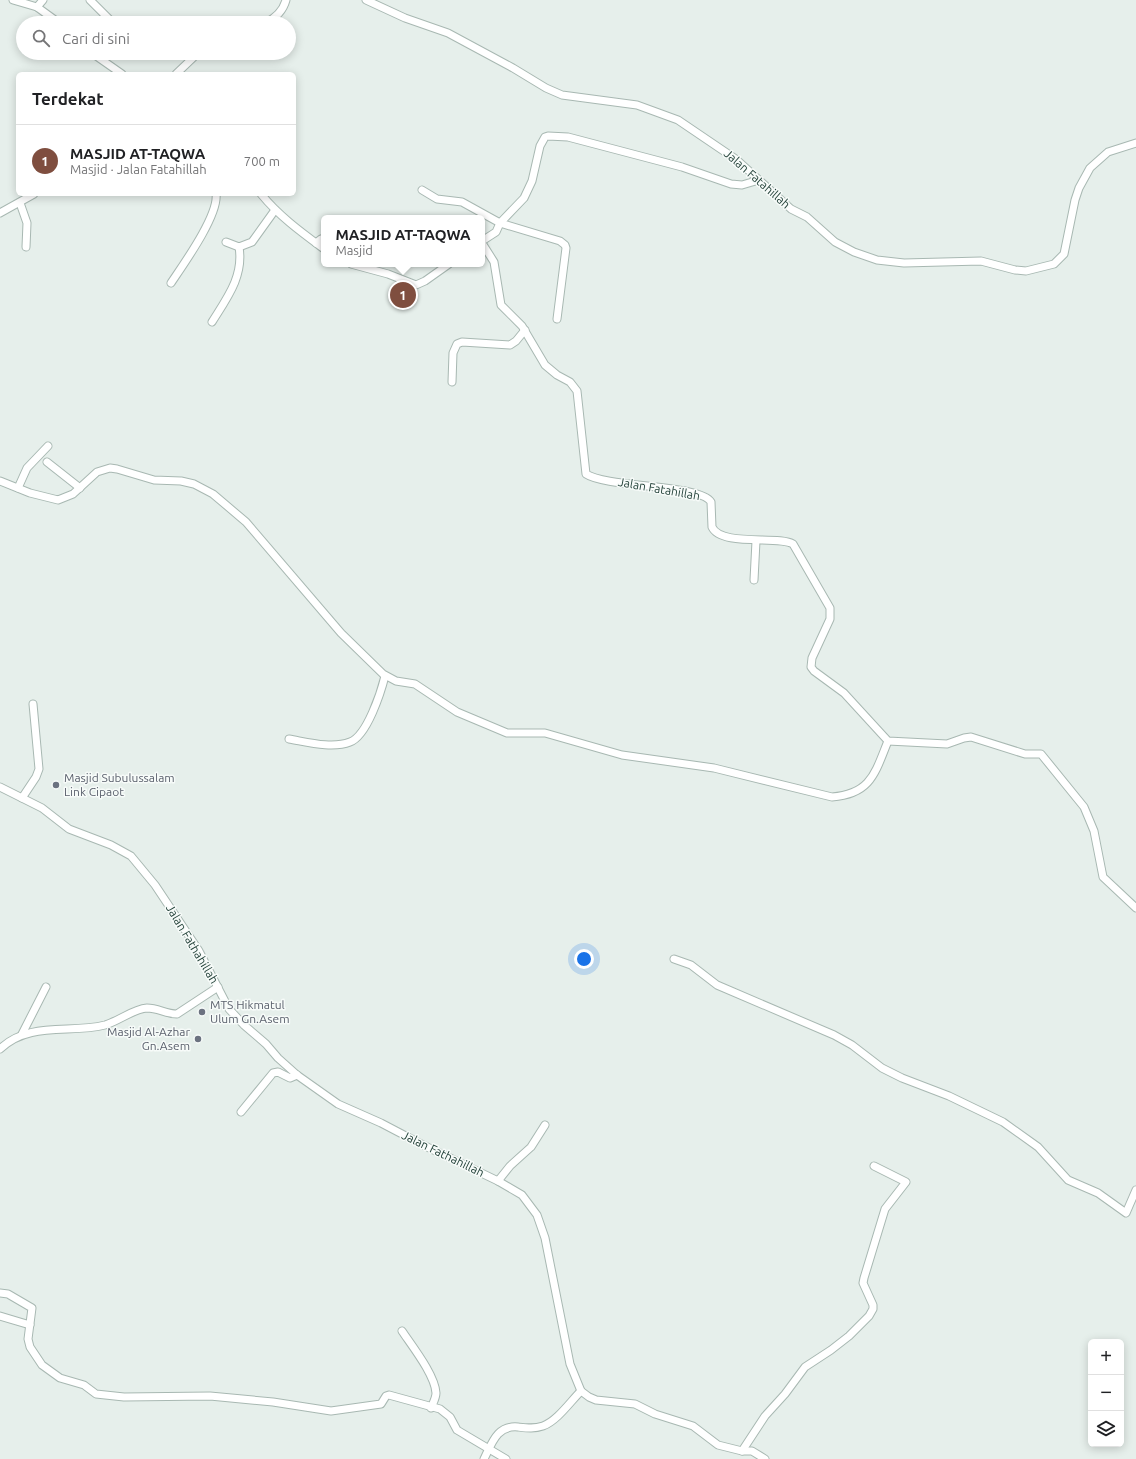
<!DOCTYPE html>
<html lang="id">
<head>
<meta charset="utf-8">
<style>
  body { margin:0; font-family:Ubuntu,sans-serif; background:#f6f6f6; color:#202124 }
  .controls { position:absolute; right:12px; bottom:12px; display:grid; overflow:hidden; border-radius:6px; box-shadow:0 2px 10px #0003 }
  .controls button { width:36px; height:36px; display:grid; place-items:center; padding:0; border:0; border-bottom:1px solid #e0e0e0; background:#fff; color:#202124; font:20px sans-serif }
  .you { position:absolute; left:584px; top:959px; width:14px; height:14px; margin:-10px; border:3px solid #fff; border-radius:50%; background:#1a73e8; box-shadow:0 0 0 6px #1a73e833 }
  .badge { display:grid; place-items:center; width:26px; height:26px; border-radius:50%; background:#7f4e3f; color:#fff; font-size:13px; font-weight:700 }
  .pin { position:absolute; translate:-50% -50%; border:2px solid #fff; box-shadow:0 1px 4px #0006 }
  .popup { position:absolute; left:321px; top:215px; width:164px; height:52px; box-sizing:border-box; display:grid; place-content:center; border-radius:6px; background:#fff; filter:drop-shadow(0 1px 3px #0005); font-size:13px; white-space:nowrap; color:#757577 }
  .popup b { font-size:15px; color:#202124 }
  .popup::after { content:''; position:absolute; left:50%; top:100%; margin-left:-8px; border:8px solid transparent; border-top-color:#fff }
  .list { margin:0; padding:0; list-style:none }
  h2 { display:flex; justify-content:space-between; align-items:center; height:52px; margin:0; padding:0 16px; font-size:17px }
  h2 small { font-size:13px; font-weight:400; color:#757577 }
  .list li { display:grid; grid-template-columns:26px 1fr auto; gap:12px; align-items:center; box-sizing:border-box; height:72px; padding:0 16px; border-top:1px solid #e0e0e0 }
  .list b { display:block; font-size:15px; white-space:nowrap }
  .list p { margin:0; font-size:13px; white-space:nowrap; color:#757577 }
  .list em { font-size:13px; font-style:normal; color:#757577 }
  .icon { flex:none; width:22px; height:22px; fill:none; stroke:currentColor; stroke-width:2; stroke-linecap:round; stroke-linejoin:round }
  .map { position:relative; flex:none; width:1136px; height:1459px; overflow:hidden }
  .search { position:absolute; background:#fff; box-shadow:0 2px 10px #0003; left:16px; top:16px; width:280px; height:44px; display:flex; align-items:center; gap:10px; box-sizing:border-box; padding:0 14px; border-radius:22px; color:#757577; font-size:15px }
  .panel { position:absolute; background:#fff; box-shadow:0 2px 10px #0003; left:16px; top:72px; width:280px; height:124px; border-radius:6px }
  .map>svg:first-child { display:block }
</style>
</head>
<body>
<div class="map">
<svg width="1136" height="1459" viewBox="0 0 1136 1459">
  <rect width="100%" height="100%" fill="#e6efeb"/>
  <g fill="none" stroke-linecap="round" stroke-linejoin="round">
    <g stroke="#a8b8b2" stroke-width="9">
      <g id="minor">
        <path d="M13,0L37,7L59,23"/>
        <path d="M90,0L113,23"/>
        <path d="M366,0L405,18L448,33L513,68L546,88L562,95L637,105L678,120L737,160L791,209L807,217L835,242L854,252L877,260L904,263L981,261L1015,270L1026,271L1054,264L1064,254L1075,200L1079,188L1090,168L1108,152L1136,143"/>
        <path d="M37,7L43,0"/>
        <path d="M265,23C276,18 283,11 286,0"/>
        <path d="M92,53L122,74"/>
        <path d="M176,74L198,53"/>
        <path d="M422,190L437,199L462,202L500,223L560,241L565,245L566,248L557,319"/>
        <path d="M261,194C279,216 301,232 324,249"/>
        <path d="M20,203L27,223L26,247"/>
        <path d="M0,213L34,194"/>
        <path d="M482,241L496,232L500,223L524,198L532,181L540,146L545,137L548,136L568,137L682,167L731,184L742,185L759,180"/>
        <path d="M226,242L239,247L252,242L275,210"/>
        <path d="M316,243L321,239L324,238"/>
        <path d="M482,243L494,262L501,305L522,326L545,365L557,375L570,382L577,391L586,474C607,488 700,484 711,502L712,527C721,547 779,535 793,544L830,608V619L812,658L811,667L814,671L844,693L888,741L947,744L964,738L971,737L1025,754H1041L1084,807L1094,831L1103,877L1136,908"/>
        <path d="M351,264L388,274L416,285L425,281L449,264"/>
        <path d="M171,283C183,265 219,215 216,194"/>
        <path d="M212,322C227,298 244,276 239,247"/>
        <path d="M452,382L453,353L457,344L462,342L510,345L516,341L525,330"/>
        <path d="M47,462L80,488"/>
        <path d="M0,481L30,493L58,500L73,494L97,472L110,468L117,469L154,480L181,481L194,484L213,494L246,522L341,633L383,674L396,681L415,684L457,712L507,733H545L622,755L714,768L832,797C871,794 875,773 888,741"/>
        <path d="M18,488L27,468L48,446"/>
        <path d="M754,580L756,541"/>
        <path d="M289,739C307,742 332,749 350,742C367,736 381,692 385,676"/>
        <path d="M0,787L42,808L69,829L111,845L131,856L155,885L199,951L229,1009L244,1025L266,1044L278,1058L297,1075L338,1104L381,1123L423,1145L498,1181L522,1195L537,1215L545,1238L570,1364L581,1391L589,1397L596,1400L635,1404L655,1414L693,1426L718,1445L742,1451H752L765,1459"/>
        <path d="M22,798L36,777L39,769L33,704"/>
        <path d="M674,959L691,965L717,985L834,1035L852,1045L882,1068L902,1078L949,1096L1003,1122L1038,1147L1068,1180L1098,1193L1126,1213L1136,1190"/>
        <path d="M22,1034L46,987"/>
        <path d="M0,1049C29,1021 70,1034 105,1025C119,1021 133,1009 147,1008C158,1008 166,1014 177,1014L218,987"/>
        <path d="M241,1112L273,1073L278,1072L290,1078L297,1075"/>
        <path d="M498,1181L510,1166L531,1147L545,1125"/>
        <path d="M0,1293L8,1294L32,1308L28,1339L30,1347L42,1365L60,1378L84,1385L96,1394L124,1397L210,1396L273,1402L331,1411L381,1404L386,1396L389,1395L440,1409L450,1417L457,1430L506,1459"/>
        <path d="M0,1316L30,1325"/>
        <path d="M402,1331C412,1346 435,1375 436,1393C436,1398 433,1403 431,1408"/>
        <path d="M742,1451L765,1416L785,1394L805,1367L831,1350L849,1336L869,1316L873,1309V1305L863,1283L864,1278L885,1209L906,1182L874,1166"/>
        <path d="M484,1459C492,1443 497,1425 518,1427C527,1428 534,1429 543,1426C557,1421 570,1402 581,1391"/>
      </g>
    </g>
    <use href="#minor" stroke="#fff" stroke-width="7"/>
  </g>
  <g fill="#6b7280" stroke="#f7fbf9" stroke-width="1.5">
    <circle cx="56" cy="785" r="4"/>
    <circle cx="202" cy="1012" r="4"/>
    <circle cx="198" cy="1039" r="4"/>
  </g>
  <g text-anchor="middle" stroke-width="3" stroke-linejoin="round" paint-order="stroke">
    <g font-size="12" fill="#24423a" stroke="#f7fbf9">
      <text transform="translate(757 179) rotate(41)" y="4">Jalan Fatahillah</text>
      <text transform="translate(659 489) rotate(10)" y="4">Jalan Fatahillah</text>
      <text transform="translate(192 944) rotate(59)" y="4">Jalan Fathahillah</text>
      <text transform="translate(443 1154) rotate(26)" y="4">Jalan Fathahillah</text>
    </g>
    <g font-size="12" fill="#5b616d" stroke="#f7fbf9" text-anchor="start">
      <text x="64" y="782">Masjid Subulussalam<tspan x="64" dy="14">Link Cipaot</tspan></text>
      <text x="210" y="1009">MTS Hikmatul<tspan x="210" dy="14">Ulum Gn.Asem</tspan></text>
      <text x="190" y="1036" text-anchor="end">Masjid Al-Azhar<tspan x="190" dy="14">Gn.Asem</tspan></text>
    </g>
  </g>
</svg>
<div class="controls">
<button>+</button>
<button>−</button>
<button><svg class="icon" aria-label="layers" viewBox="0 0 24 24"><path d="M12 4l9 5-9 5-9-5zM3 14l9 5 9-5"/></svg></button>
</div>
<div class="you"></div>
<div class="pin badge" style="left:403px;top:295px">1</div>
<div class="popup"><b>MASJID AT-TAQWA</b>Masjid</div>
<div class="search"><svg class="icon" aria-label="search" viewBox="0 0 24 24"><circle cx="10" cy="10" r="6"/><path d="M15 15l6 6"/></svg>Cari di sini</div>
<section class="panel">
<h2>Terdekat<small></small></h2>
<ul class="list">
<li><span class="badge">1</span><div><b>MASJID AT-TAQWA</b><p>Masjid · Jalan Fatahillah</p></div><em>700 m</em></li>
</ul>
</section>
</div>
</body>
</html>
